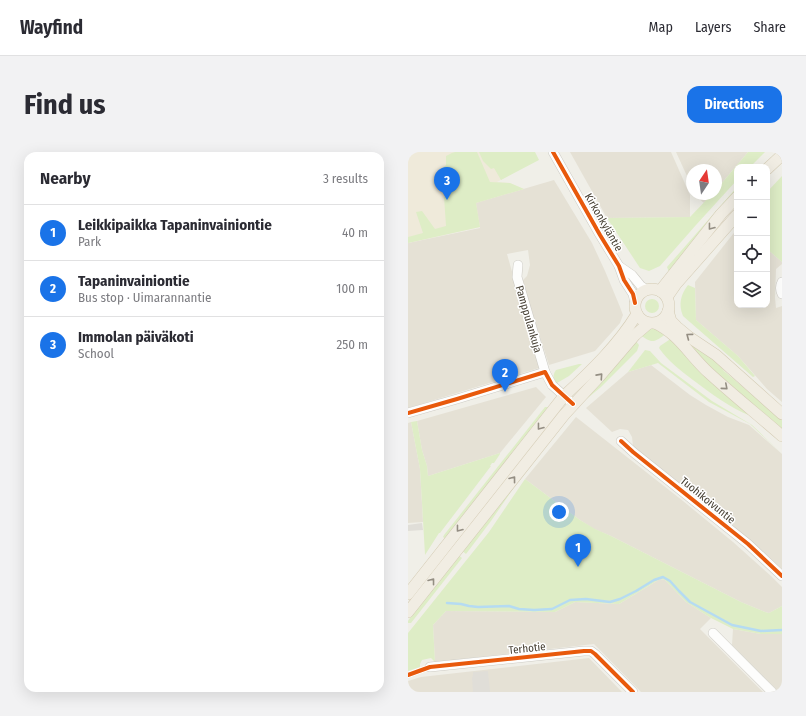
<!DOCTYPE html>
<html lang="en">
<head>
<meta charset="utf-8">
<style>
  body { margin:0; font-family:"Fira Sans Condensed",sans-serif; background:#f2f2f3; color:#2b2b33 }
  .controls { position:absolute; right:12px; top:12px; display:grid; overflow:hidden; border-radius:8px; box-shadow:0 4px 16px #0002 }
  .controls button { width:36px; height:36px; display:grid; place-items:center; padding:0; border:0; border-bottom:1px solid #e1e1e2; background:#fff; color:#2b2b33; font:20px sans-serif }
  .compass { position:absolute; left:278px; top:12px; width:36px; height:36px; border-radius:50%; background:#fff; box-shadow:0 4px 16px #0002; rotate:13deg }
  .you { position:absolute; left:151px; top:360px; width:14px; height:14px; margin:-10px; border:3px solid #fff; border-radius:50%; background:#1a73e8; box-shadow:0 0 0 6px #1a73e833 }
  .badge { display:grid; place-items:center; width:26px; height:26px; border-radius:50%; background:#1a73e8; color:#fff; font-size:13px; font-weight:700 }
  .pin { position:absolute; translate:-50% -33px; filter:drop-shadow(0 1px 2px #0008) }
  .pin::after { content:''; position:absolute; top:21px; width:14px; height:12px; background:inherit; clip-path:polygon(0 0,100% 0,50% 100%) }
  .list { margin:0; padding:0; list-style:none }
  h2 { display:flex; justify-content:space-between; align-items:center; height:52px; margin:0; padding:0 16px; font-size:17px }
  h2 small { font-size:13px; font-weight:400; color:#7c7c81 }
  .list li { display:grid; grid-template-columns:26px 1fr auto; gap:12px; align-items:center; box-sizing:border-box; height:56px; padding:0 16px; border-top:1px solid #e1e1e2 }
  .list b { display:block; font-size:15px; white-space:nowrap }
  .list p { margin:0; font-size:13px; white-space:nowrap; color:#7c7c81 }
  .list em { font-size:13px; font-style:normal; color:#7c7c81 }
  .icon { flex:none; width:22px; height:22px; fill:none; stroke:currentColor; stroke-width:2; stroke-linecap:round; stroke-linejoin:round }
  .map { position:relative; flex:none; width:374px; height:540px; overflow:hidden; border-radius:12px }
  header { display:flex; align-items:center; gap:24px; box-sizing:border-box; height:56px; padding:0 20px; background:#fff; border-bottom:1px solid #e1e1e2 }
  header strong { font-size:19px }
  nav { display:flex; gap:22px; margin-inline-start:auto; font-size:14px }
  .intro { display:flex; align-items:center; justify-content:space-between; box-sizing:border-box; height:96px; padding:0 24px }
  h1 { margin:0; font-size:28px }
  .button { padding:10px 18px; border-radius:12px; background:#1a73e8; color:#fff; font-size:14px; font-weight:700 }
  main { display:flex; gap:24px; padding:0 24px }
  aside { flex:1; background:#fff; border-radius:12px; box-shadow:0 4px 16px #0002 }
  .map>svg:first-child { display:block }
</style>
</head>
<body>
<header>
<strong>Wayfind</strong>
<nav><a>Map</a><a>Layers</a><a>Share</a></nav>
</header>
<div class="intro"><h1>Find us</h1><a class="button">Directions</a></div>
<main>
<aside>
<h2>Nearby<small>3 results</small></h2>
<ul class="list">
<li><span class="badge">1</span><div><b>Leikkipaikka Tapaninvainiontie</b><p>Park</p></div><em>40 m</em></li>
<li><span class="badge">2</span><div><b>Tapaninvainiontie</b><p>Bus stop · Uimarannantie</p></div><em>100 m</em></li>
<li><span class="badge">3</span><div><b>Immolan päiväkoti</b><p>School</p></div><em>250 m</em></li>
</ul>
</aside>
<div class="map">
<svg width="374" height="540" viewBox="0 0 374 540">
  <rect width="100%" height="100%" fill="#f0efe8"/>
  <g fill="#e5e1d5">
    <path d="M162,0H263L282,43V65L199,66Z"/>
    <path d="M268,0H340L308,38V18H284V35Z"/>
    <path d="M146,28L184,91L197,119L212,155L215,163L212,171L187,199L141,213L114,129L119,124L122,113L120,98L99,102L131,216L0,256V91L72,76L67,51Z"/>
    <path d="M287,42H304L296,51L289,45Z"/>
    <path d="M329,77V153H359V97L374,110V112L368,117L367,146L368,156L374,154V250L359,237L330,204L288,168L287,130Z"/>
    <path d="M243,213L282,243L298,253L320,265L341,273L374,302V418L365,409L225,294L224,285L220,278L212,277L204,280L178,256L220,220Z"/>
    <path d="M128,235L138,245L92,301L20,324L19,314L14,298L9,269Z"/>
    <path d="M168,265L275,349L325,390L363,424L374,435V454L361,461L357,460L333,450L203,384L186,377L172,368L117,327Z"/>
    <path d="M3,270L12,317L15,370L0,371V271Z"/>
    <path d="M252,427L257,428L278,450L303,466L292,477L355,540H233L186,492L27,510L25,473L38,459L147,460L167,450L211,452Z"/>
    <path d="M325,477L353,482H374V540H371L324,493Z"/>
    <path d="M181,506L214,540H0V529L13,525Z"/>
  </g>
  <path fill="#efeada" d="M0,0H120L125,10L89,30L102,31L116,37L68,51L72,75L0,91Z"/>
  <g fill="#deedc6">
    <path d="M47,0H69L82,30L102,31L116,37L68,51L72,75L0,91V85L15,81L8,60L14,59L27,77L38,74L36,45L40,44L34,17L38,13V4L44,1Z"/>
    <path d="M71,0H127L131,8L93,28L86,16L83,17L75,9Z"/>
    <path d="M340,0H357L342,15H329V28L288,73L252,114L241,119L232,116L199,66L282,65L304,42H308V38Z"/>
    <path d="M374,24V110L359,97V40Z"/>
    <path d="M329,35V39L306,65L261,120L259,115Z"/>
    <path d="M280,133L287,136L288,168L330,204L347,224L345,225L275,164C270,152 273,142 280,133Z"/>
    <circle cx="244" cy="154" r="7"/>
    <path d="M246,175L259,181C246,191 244,192 231,182L242,176Z"/>
    <path d="M264,186L343,264C322,256 304,242 285,228C273,219 260,209 251,196L252,194Z"/>
    <path d="M280,187L308,208L316,219L374,268V277L286,201L277,190Z"/>
    <path d="M227,188L231,193L229,199L193,235L176,249L173,248Z"/>
    <path d="M237,198L242,199L253,211L304,249L344,273L374,302L342,272L301,250L250,211L220,220Z"/>
    <path d="M171,212H174L161,224L149,231C145,227 144,224 148,218Z"/>
    <path d="M137,255H139L142,257L39,388L35,385L36,383Z"/>
    <path d="M9,269L14,298L19,314L20,324L92,301V302L86,311H84L82,314H83L32,381H31L17,403L12,317L3,270Z"/>
    <path d="M117,327L172,368L187,377L203,384L333,450L357,460L361,461L374,454V482H353L325,477L303,466L278,450L257,428L252,427L211,452L167,450L147,460L38,459L25,473L27,510L23,506L14,508L12,512V515L0,519V481L81,380Z"/>
    <path d="M111,328L83,369L58,402L53,398Z"/>
    <path d="M49,402L54,406L3,471H0V469L14,447Z"/>
  </g>
  <g fill="#e0ded8">
    <path d="M14,371L15,378L0,379V373Z"/>
    <path d="M80,519L82,540H65L64,526L65,523V520Z"/>
  </g>
  <g fill="none" stroke-linecap="round" stroke-linejoin="round">
    <path stroke="#b5dbf2" stroke-width="2.5" d="M39,451L53,452L61,454L70,455L101,454L111,457L126,458L144,457L162,448L178,447L202,450L212,447L228,439L246,428L255,425L262,429L271,439L282,450L324,473L353,479L374,478"/>
    <g stroke="#cdcbc4" stroke-width="10">
      <g id="minor">
        <path d="M145,0L192,83L211,114L216,128L225,142L227,151"/>
        <path d="M110,113L109,125L137,220"/>
        <path d="M211,114L224,123L233,134L239,138"/>
        <path d="M374,130C372,134 372,138 374,142"/>
        <path d="M0,261L49,247L137,220L144,233L165,252"/>
        <path d="M213,289L225,300L340,392L374,424"/>
        <path d="M305,481L364,540"/>
        <path d="M22,515L176,499H183L187,502L225,540"/>
      </g>
    </g>
    <g stroke="#d4cbb4" stroke-width="12">
      <g id="major">
        <path d="M359,17L374,3"/>
        <circle cx="244" cy="154" r="17"/>
        <path d="M252,139L313,62L329,45"/>
        <path d="M259,145L268,132L329,63"/>
        <path d="M260,159L263,169L269,175L281,185L308,203L374,262"/>
        <path d="M247,171C271,182 282,204 301,221C325,243 350,263 374,284"/>
        <path d="M0,442L156,244C183,219 210,193 229,162"/>
        <path d="M0,460L156,263L191,225L227,183L241,171"/>
      </g>
    </g>
    <use href="#minor" stroke="#fdfdfc" stroke-width="9"/>
    <use href="#major" stroke="#f1ede3" stroke-width="11"/>
    <g stroke="#fff" stroke-width="6">
      <g id="cycleway">
        <path d="M145,0L192,83L211,114L216,128L225,142L227,151"/>
        <path d="M0,261L49,247L137,220L144,233L165,252"/>
        <path d="M213,289L225,300L340,392L374,424"/>
        <path d="M0,523L22,515L176,499H183L187,502L225,540"/>
      </g>
    </g>
    <use href="#cycleway" stroke="#e8590c" stroke-width="4"/>
  </g>
  <defs><path id="oneway-chevron" d="M-2-3.5L2.5 0L-2 3.5" fill="none" stroke-width="1.6" stroke-linecap="round" stroke-linejoin="round"/></defs>
  <g stroke="#948e83">
    <use href="#oneway-chevron" transform="translate(303 75) rotate(128)"/>
    <use href="#oneway-chevron" transform="translate(281 184) rotate(-143)"/>
    <use href="#oneway-chevron" transform="translate(192 224) rotate(-48)"/>
    <use href="#oneway-chevron" transform="translate(317 235) rotate(41)"/>
    <use href="#oneway-chevron" transform="translate(132 275) rotate(128)"/>
    <use href="#oneway-chevron" transform="translate(105 327) rotate(-52)"/>
    <use href="#oneway-chevron" transform="translate(51 377) rotate(128)"/>
    <use href="#oneway-chevron" transform="translate(24 429) rotate(-52)"/>
  </g>
  <g text-anchor="middle" stroke-width="3" stroke-linejoin="round" paint-order="stroke">
    <g font-size="11" fill="#474034" stroke="#fff">
      <text transform="translate(196 70) rotate(60)" y="4">Kirkonkyläntie</text>
      <text transform="translate(121 167) rotate(74)" y="4">Pamppulankuja</text>
      <text transform="translate(300 348) rotate(39)" y="4">Tuohikoivuntie</text>
      <text transform="translate(119 496) rotate(-6)" y="4">Terhotie</text>
    </g>
  </g>
</svg>
<div class="controls">
<button>+</button>
<button>−</button>
<button><svg class="icon" aria-label="locate" viewBox="0 0 24 24"><circle cx="12" cy="12" r="6"/><path d="M12 2v4M12 18v4M2 12h4M18 12h4"/></svg></button>
<button><svg class="icon" aria-label="layers" viewBox="0 0 24 24"><path d="M12 4l9 5-9 5-9-5zM3 14l9 5 9-5"/></svg></button>
</div>
<svg class="compass" viewBox="-18 -18 36 36"><path d="M0-13l5 13h-10z" fill="#e53935"/><path d="M0 13l5-13h-10z" fill="#7c7c81"/></svg>
<div class="you"></div>
<div class="pin badge" style="left:170px;top:415px">1</div>
<div class="pin badge" style="left:97px;top:240px">2</div>
<div class="pin badge" style="left:39px;top:48px">3</div>
</div>
</main>
</body>
</html>
